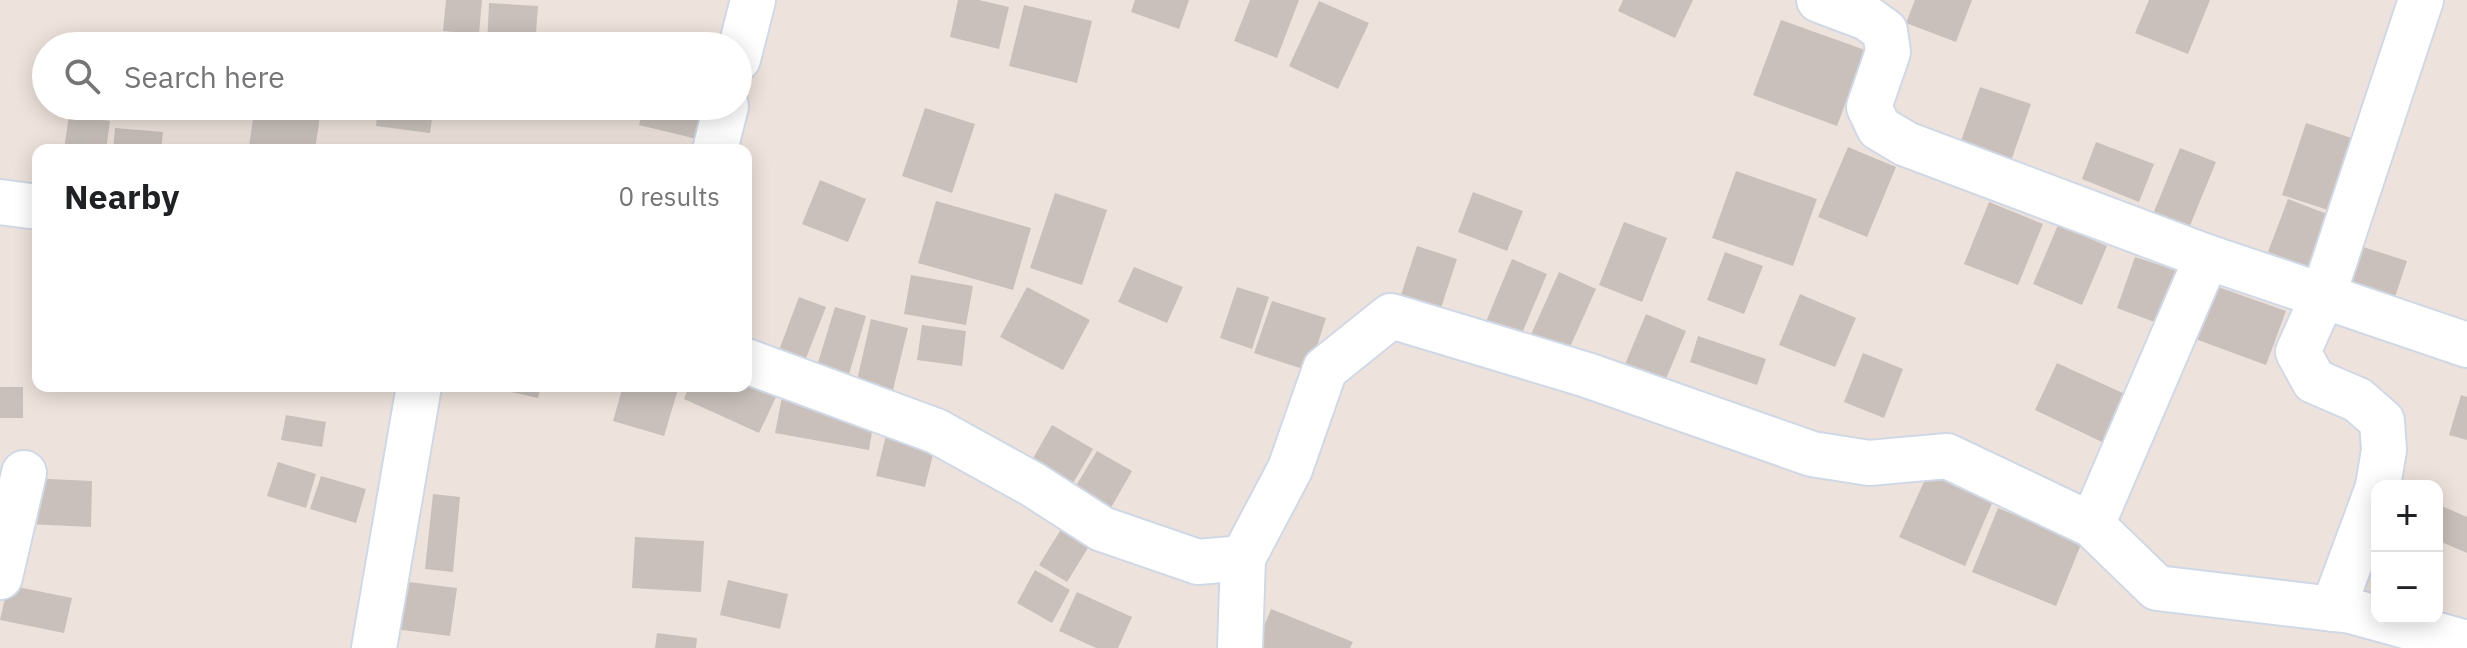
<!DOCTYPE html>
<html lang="en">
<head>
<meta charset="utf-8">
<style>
  body { margin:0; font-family:"IBM Plex Sans",sans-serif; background:#f2f2f2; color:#202124 }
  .controls { position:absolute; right:24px; bottom:24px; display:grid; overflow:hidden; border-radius:16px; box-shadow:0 4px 20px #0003 }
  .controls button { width:72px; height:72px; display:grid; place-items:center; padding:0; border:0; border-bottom:2px solid #e0e0e0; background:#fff; color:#202124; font:40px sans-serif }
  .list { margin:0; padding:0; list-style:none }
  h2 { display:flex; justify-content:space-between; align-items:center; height:104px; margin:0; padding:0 32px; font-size:34px }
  h2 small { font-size:26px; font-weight:400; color:#757577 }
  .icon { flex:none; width:44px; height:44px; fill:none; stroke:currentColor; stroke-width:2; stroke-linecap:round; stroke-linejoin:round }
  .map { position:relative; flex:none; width:2467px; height:648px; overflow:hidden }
  .search { position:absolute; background:#fff; box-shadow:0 4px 20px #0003; left:32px; top:32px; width:720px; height:88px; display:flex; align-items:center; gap:20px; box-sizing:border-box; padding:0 28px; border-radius:44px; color:#757577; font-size:30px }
  .panel { position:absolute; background:#fff; box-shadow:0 4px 20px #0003; left:32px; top:144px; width:720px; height:248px; border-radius:16px }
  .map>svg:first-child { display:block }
</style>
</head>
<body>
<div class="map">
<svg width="2467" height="648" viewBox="0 0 2467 648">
  <rect width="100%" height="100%" fill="#eee3dc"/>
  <g fill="#c9c0bb">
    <path d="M446,0H482L479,34L443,31Z"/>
    <path d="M958,0H979L1009,7L999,49L950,37Z"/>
    <path d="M1135,0H1189L1179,29L1131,12Z"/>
    <path d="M1250,0H1299L1277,58L1234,41Z"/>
    <path d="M1623,0H1693L1675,38L1618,11Z"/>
    <path d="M1915,0H1972L1956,42L1906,23Z"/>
    <path d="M2149,0H2210L2188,54L2135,33Z"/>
    <path d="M1319,1L1369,23L1338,89L1289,66Z"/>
    <path d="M489,3L538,6L535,46L487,45Z"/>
    <path d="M1024,5L1092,21L1077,83L1009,66Z"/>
    <path d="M1781,20L1865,50L1837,126L1753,95Z"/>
    <path d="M1980,87L2031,104L2006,175L1955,158Z"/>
    <path d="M255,106L321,109L315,150H279L249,146Z"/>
    <path d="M378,106H434L430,133L376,126Z"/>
    <path d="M644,106H677L704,113L697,139L639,125Z"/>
    <path d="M925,108L975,124L952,193L902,176Z"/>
    <path d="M69,115L110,121L106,150H64Z"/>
    <path d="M2306,123L2370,144L2346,216L2282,195Z"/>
    <path d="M115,128L163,132L161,150H113Z"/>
    <path d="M2096,142L2154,164L2139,202L2082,179Z"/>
    <path d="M1848,147L1896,167L1867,237L1818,217Z"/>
    <path d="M2180,148L2216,162L2189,228L2153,214Z"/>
    <path d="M1736,171L1817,199L1793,266L1712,238Z"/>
    <path d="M820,180L866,199L848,242L802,224Z"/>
    <path d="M1473,192L1523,211L1507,251L1458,232Z"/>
    <path d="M1055,193L1107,210L1082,285L1030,268Z"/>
    <path d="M2288,199L2335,217L2316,269L2268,252Z"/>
    <path d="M936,201L1031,228L1013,290L918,263Z"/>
    <path d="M1989,202L2043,224L2018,285L1964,264Z"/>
    <path d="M1624,222L1667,238L1642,302L1599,285Z"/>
    <path d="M2058,225L2107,246L2082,305L2033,284Z"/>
    <path d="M2354,244L2407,261L2390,312L2338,295Z"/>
    <path d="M1417,246L1457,259L1438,317L1398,304Z"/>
    <path d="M1725,252L1763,266L1744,314L1707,300Z"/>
    <path d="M2135,257L2184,273L2165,326L2117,308Z"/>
    <path d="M1512,259L1547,274L1520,338L1485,324Z"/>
    <path d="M1134,267L1183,287L1167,323L1118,302Z"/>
    <path d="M1559,272L1596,289L1565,358L1528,341Z"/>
    <path d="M911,275L973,286L966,325L904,314Z"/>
    <path d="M2207,283L2286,311L2266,365L2187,336Z"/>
    <path d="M1027,287L1090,320L1063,370L1000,337Z"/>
    <path d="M1237,287L1269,297L1252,349L1220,338Z"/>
    <path d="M1800,294L1856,318L1835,367L1779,345Z"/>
    <path d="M799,297L826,307L799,376L773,366Z"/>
    <path d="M1272,301L1326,318L1309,371L1254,353Z"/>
    <path d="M835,307L866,316L845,388L813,379Z"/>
    <path d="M1646,314L1686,331L1663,386L1623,369Z"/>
    <path d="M871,319L908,328L891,398L855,389Z"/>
    <path d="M922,325L966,331L962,366L917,360Z"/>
    <path d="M1698,336L1766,359L1757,385L1690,362Z"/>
    <path d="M1863,353L1903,369L1884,418L1844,402Z"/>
    <path d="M2057,363L2127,395L2104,443L2035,410Z"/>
    <path d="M746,383L776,397L759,433L684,399L689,386H746Z"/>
    <path d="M485,386H541L538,398Z"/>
    <path d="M623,386H679L664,436L613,421Z"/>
    <rect x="0" y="387" width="23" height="31"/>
    <path d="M2461,395L2467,397V440L2449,435Z"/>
    <path d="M782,397L875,414L869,450L775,433Z"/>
    <path d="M286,415L326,422L322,447L281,440Z"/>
    <path d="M1052,425L1093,449L1065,497L1024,474Z"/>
    <path d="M887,431L936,442L925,487L876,476Z"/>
    <path d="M1097,451L1132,471L1104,520L1068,499Z"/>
    <path d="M278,462L316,474L306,508L267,496Z"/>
    <path d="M1928,473L1993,501L1965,566L1899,537Z"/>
    <path d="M321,476L366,489L356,523L310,509Z"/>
    <path d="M28,478L92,481L91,527L26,524Z"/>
    <path d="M433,494L460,497L453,572L425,569Z"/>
    <path d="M2437,504L2467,517V553L2437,540Z"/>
    <path d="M1998,508L2082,542L2056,606L1972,572Z"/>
    <path d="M1063,526L1091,543L1067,582L1039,565Z"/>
    <path d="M635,537L704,541L701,592L632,588Z"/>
    <path d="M1035,570L1070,590L1052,623L1017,603Z"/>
    <path d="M728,580L788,594L780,629L720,615Z"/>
    <path d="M401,581L457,588L450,636L394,629Z"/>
    <path d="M8,585L72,598L64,633L0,620Z"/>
    <path d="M1077,592L1132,617L1118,648H1096L1059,631Z"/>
    <path d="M1271,609L1353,642L1350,648H1255Z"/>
    <path d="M657,633L697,638L696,648H655Z"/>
  </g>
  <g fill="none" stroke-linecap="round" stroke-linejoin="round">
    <g stroke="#d1d8e5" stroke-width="48">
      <g id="minor">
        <path d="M1819,0L1867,18L1885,31L1888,52L1869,107L1879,128L1906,144L2207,257"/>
        <path d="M738,59L753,0"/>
        <path d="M715,150L726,106"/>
        <path d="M0,202L38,207"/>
        <path d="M746,361L936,431L1032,484L1102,529L1198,562L1243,558L1290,469L1325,369L1391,316L1587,375L1812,454L1869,463L1947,456L2092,525L2207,257L2323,296L2421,0"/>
        <path d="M2378,486L2384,450L2382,421L2358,400L2314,381L2298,352L2323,296L2467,345"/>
        <path d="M2092,525L2157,588L2351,611L2467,643"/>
        <path d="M0,577L24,473"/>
        <path d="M2333,609L2377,490"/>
        <path d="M374,648L419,386"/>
        <path d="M1240,648L1243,558"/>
      </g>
    </g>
    <use href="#minor" stroke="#fff" stroke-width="44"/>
  </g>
</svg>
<div class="controls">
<button>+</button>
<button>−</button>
</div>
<div class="search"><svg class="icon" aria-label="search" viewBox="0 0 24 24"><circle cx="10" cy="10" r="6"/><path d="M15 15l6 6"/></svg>Search here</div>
<section class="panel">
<h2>Nearby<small>0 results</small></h2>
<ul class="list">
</ul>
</section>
</div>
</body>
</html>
